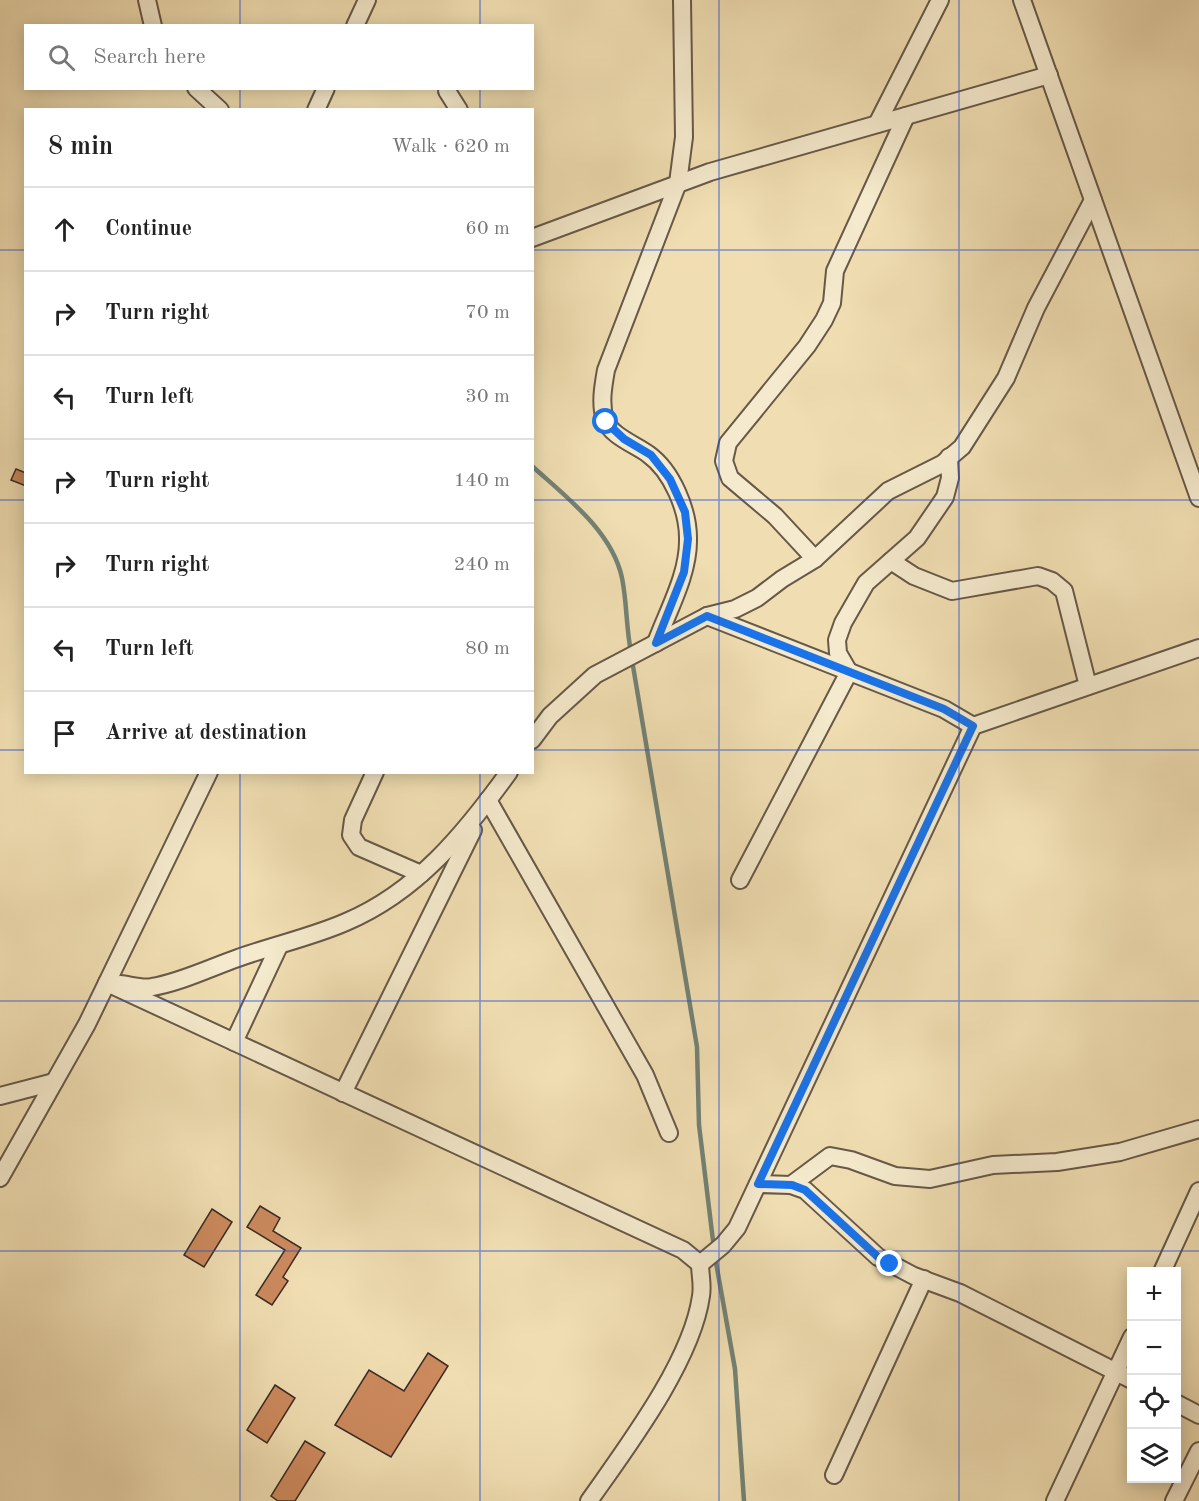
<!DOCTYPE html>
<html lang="en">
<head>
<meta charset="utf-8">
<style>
  body { margin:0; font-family:"Old Standard TT",serif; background:#f6f6f6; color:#222 }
  .controls { position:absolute; right:18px; bottom:18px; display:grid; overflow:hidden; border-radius:0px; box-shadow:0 3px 15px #0003 }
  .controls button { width:54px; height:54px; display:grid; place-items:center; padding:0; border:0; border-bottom:2px solid #e0e0e0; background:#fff; color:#222; font:30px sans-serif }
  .stop { position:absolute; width:18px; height:18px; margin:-14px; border:4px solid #1a73e8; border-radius:50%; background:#fff }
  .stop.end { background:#1a73e8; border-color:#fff; box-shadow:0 2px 6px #0008 }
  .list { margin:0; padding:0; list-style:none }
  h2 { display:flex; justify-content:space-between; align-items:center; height:78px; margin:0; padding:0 24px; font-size:26px }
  h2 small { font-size:20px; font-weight:400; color:#767676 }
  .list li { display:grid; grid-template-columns:39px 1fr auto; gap:18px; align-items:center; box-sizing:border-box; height:84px; padding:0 24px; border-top:2px solid #e0e0e0 }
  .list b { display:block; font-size:22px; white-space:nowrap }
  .list em { font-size:20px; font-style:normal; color:#767676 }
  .icon { flex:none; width:33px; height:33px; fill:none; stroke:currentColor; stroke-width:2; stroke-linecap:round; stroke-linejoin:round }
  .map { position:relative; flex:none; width:1199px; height:1501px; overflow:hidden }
  .search { position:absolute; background:#fff; box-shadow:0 3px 15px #0003; left:24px; top:24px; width:510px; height:66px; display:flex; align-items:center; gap:15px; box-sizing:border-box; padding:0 21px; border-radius:0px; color:#767676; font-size:22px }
  .panel { position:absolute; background:#fff; box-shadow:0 3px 15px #0003; left:24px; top:108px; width:510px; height:666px; border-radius:0px }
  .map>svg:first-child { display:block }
</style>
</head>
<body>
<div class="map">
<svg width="1199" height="1501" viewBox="0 0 1199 1501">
  <rect width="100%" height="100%" fill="#f0deb2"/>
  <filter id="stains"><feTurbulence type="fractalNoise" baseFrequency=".00333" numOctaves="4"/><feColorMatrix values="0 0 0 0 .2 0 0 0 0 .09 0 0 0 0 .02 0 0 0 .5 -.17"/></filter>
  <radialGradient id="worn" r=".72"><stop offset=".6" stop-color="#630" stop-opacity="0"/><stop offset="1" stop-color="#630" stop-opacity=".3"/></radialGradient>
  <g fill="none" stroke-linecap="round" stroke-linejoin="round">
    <g stroke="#738275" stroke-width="4.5">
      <path d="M532,466C566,497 612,531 622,578C627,602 626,628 631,652"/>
      <path d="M632,660L697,1047L699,1125L714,1249"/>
      <path d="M715,1257L735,1369L744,1501"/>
    </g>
  </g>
  <g fill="#cc8a5d" stroke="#392b25" stroke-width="1.5">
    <path d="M16,469L26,473V486L11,480Z"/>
    <path d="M260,1206L280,1218L273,1231L301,1248L283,1277L288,1281L272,1305L256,1295L285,1250L247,1227Z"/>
    <path d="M212,1209L232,1222L204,1267L184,1255Z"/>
    <path d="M428,1353L448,1366L391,1457L335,1425L369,1370L404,1391Z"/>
    <path d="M275,1385L295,1398L267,1443L247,1430Z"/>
    <path d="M305,1441L325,1453L295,1501H278L271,1496Z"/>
  </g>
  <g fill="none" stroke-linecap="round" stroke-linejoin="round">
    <g stroke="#675848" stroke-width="20">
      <g id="minor">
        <path d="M147,0L153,26"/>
        <path d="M1022,0L1199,498"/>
        <path d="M355,26L367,0"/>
        <path d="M196,88L220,110"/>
        <path d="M447,91L459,110"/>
        <path d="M316,110L326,88"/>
        <path d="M877,124L940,0"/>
        <path d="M532,238L710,172L1049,75"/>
        <path d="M815,559L775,516L730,478L724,461L728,443L807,346L824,320L832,303L835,271L906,116"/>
        <path d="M891,561L914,576L952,591L1038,576L1052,581L1064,591L1088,686"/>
        <path d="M707,616L944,709L973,726"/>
        <path d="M656,643C668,610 689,574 688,538C688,510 672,471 648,454C636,445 611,436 605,420C600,404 603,387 606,370L678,183L684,137L682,0"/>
        <path d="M532,740L550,716L595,675L707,616L735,609L757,598L782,579L815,559L888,491L942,464L962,447L1006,378L1036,308L1093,200"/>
        <path d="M375,772L353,820L351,835L359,847L421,874"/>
        <path d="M488,800L645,1075L669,1133"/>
        <path d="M740,880L849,672L838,653L837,640L843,623L866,583L917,538L945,497L950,478L949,457"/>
        <path d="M107,983L683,1250L700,1264"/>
        <path d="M120,984C130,985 142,989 152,987C179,983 212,967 238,958C274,945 312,937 346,922C417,892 465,833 509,772"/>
        <path d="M234,1042L279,946"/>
        <path d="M343,1093L473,830"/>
        <path d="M0,1096L54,1082"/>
        <path d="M0,1178L87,1024L209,772"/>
        <path d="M758,1184L791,1185L805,1190L878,1257L914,1276L960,1293L1132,1380"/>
        <path d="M791,1185L830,1156L851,1160L895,1176L930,1179L993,1165L1057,1162L1120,1152L1199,1129"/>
        <path d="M700,1264L723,1245L737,1228L973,726L1199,648"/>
        <path d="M1162,1272L1199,1191"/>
        <path d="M1176,1403L1199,1415"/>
        <path d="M834,1475L924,1279"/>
        <path d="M589,1501C627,1447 692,1361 701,1296C703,1285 700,1274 700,1264"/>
        <path d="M1055,1501L1132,1337"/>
        <path d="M1174,1501L1199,1451"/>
      </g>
    </g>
    <use href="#minor" stroke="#f5eacd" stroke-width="16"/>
  </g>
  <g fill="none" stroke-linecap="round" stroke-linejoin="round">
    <path stroke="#1a73e8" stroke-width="8" d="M606,422L624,439L651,455L670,479L685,512L688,539L684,572L656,643L707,616L944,709L973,726L758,1184L792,1185L805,1190L878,1257L890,1264"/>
  </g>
  <path fill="none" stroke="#1d4ed8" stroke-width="1.5" stroke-opacity="0.55" d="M240,0V26M480,0V26M719,0V1501M959,0V1501M240,88V110M480,88V110M0,250H26M532,250H1199M0,500H26M532,500H1199M0,750H26M532,750H1199M240,772V1501M480,772V1501M0,1001H1199M0,1251H1199"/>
  <rect width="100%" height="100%" filter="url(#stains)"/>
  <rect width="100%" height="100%" fill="url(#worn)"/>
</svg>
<div class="controls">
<button>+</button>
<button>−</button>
<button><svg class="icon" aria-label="locate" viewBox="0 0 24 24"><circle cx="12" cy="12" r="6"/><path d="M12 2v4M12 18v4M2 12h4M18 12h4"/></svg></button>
<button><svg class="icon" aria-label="layers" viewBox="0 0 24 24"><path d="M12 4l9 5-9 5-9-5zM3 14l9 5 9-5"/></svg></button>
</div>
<div class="stop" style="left:606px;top:422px"></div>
<div class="stop end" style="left:890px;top:1264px"></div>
<div class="search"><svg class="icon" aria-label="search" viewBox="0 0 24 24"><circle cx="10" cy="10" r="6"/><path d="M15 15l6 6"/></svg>Search here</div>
<section class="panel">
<h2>8 min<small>Walk · 620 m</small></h2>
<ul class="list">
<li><svg class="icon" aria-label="ahead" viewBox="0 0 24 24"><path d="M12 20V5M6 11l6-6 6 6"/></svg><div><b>Continue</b></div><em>60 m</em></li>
<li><svg class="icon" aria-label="right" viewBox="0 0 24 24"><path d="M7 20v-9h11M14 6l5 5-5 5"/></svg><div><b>Turn right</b></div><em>70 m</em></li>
<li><svg class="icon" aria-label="left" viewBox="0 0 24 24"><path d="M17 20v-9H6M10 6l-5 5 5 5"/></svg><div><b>Turn left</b></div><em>30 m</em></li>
<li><svg class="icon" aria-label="right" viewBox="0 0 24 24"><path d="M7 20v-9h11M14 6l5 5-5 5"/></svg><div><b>Turn right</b></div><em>140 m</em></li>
<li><svg class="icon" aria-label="right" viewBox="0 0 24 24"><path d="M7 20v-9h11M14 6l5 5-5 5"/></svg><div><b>Turn right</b></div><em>240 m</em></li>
<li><svg class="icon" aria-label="left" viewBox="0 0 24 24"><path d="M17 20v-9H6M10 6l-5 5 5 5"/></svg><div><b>Turn left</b></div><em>80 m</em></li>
<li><svg class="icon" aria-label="arrive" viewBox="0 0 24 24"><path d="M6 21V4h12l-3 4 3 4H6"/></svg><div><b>Arrive at destination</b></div></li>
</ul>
</section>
</div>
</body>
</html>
